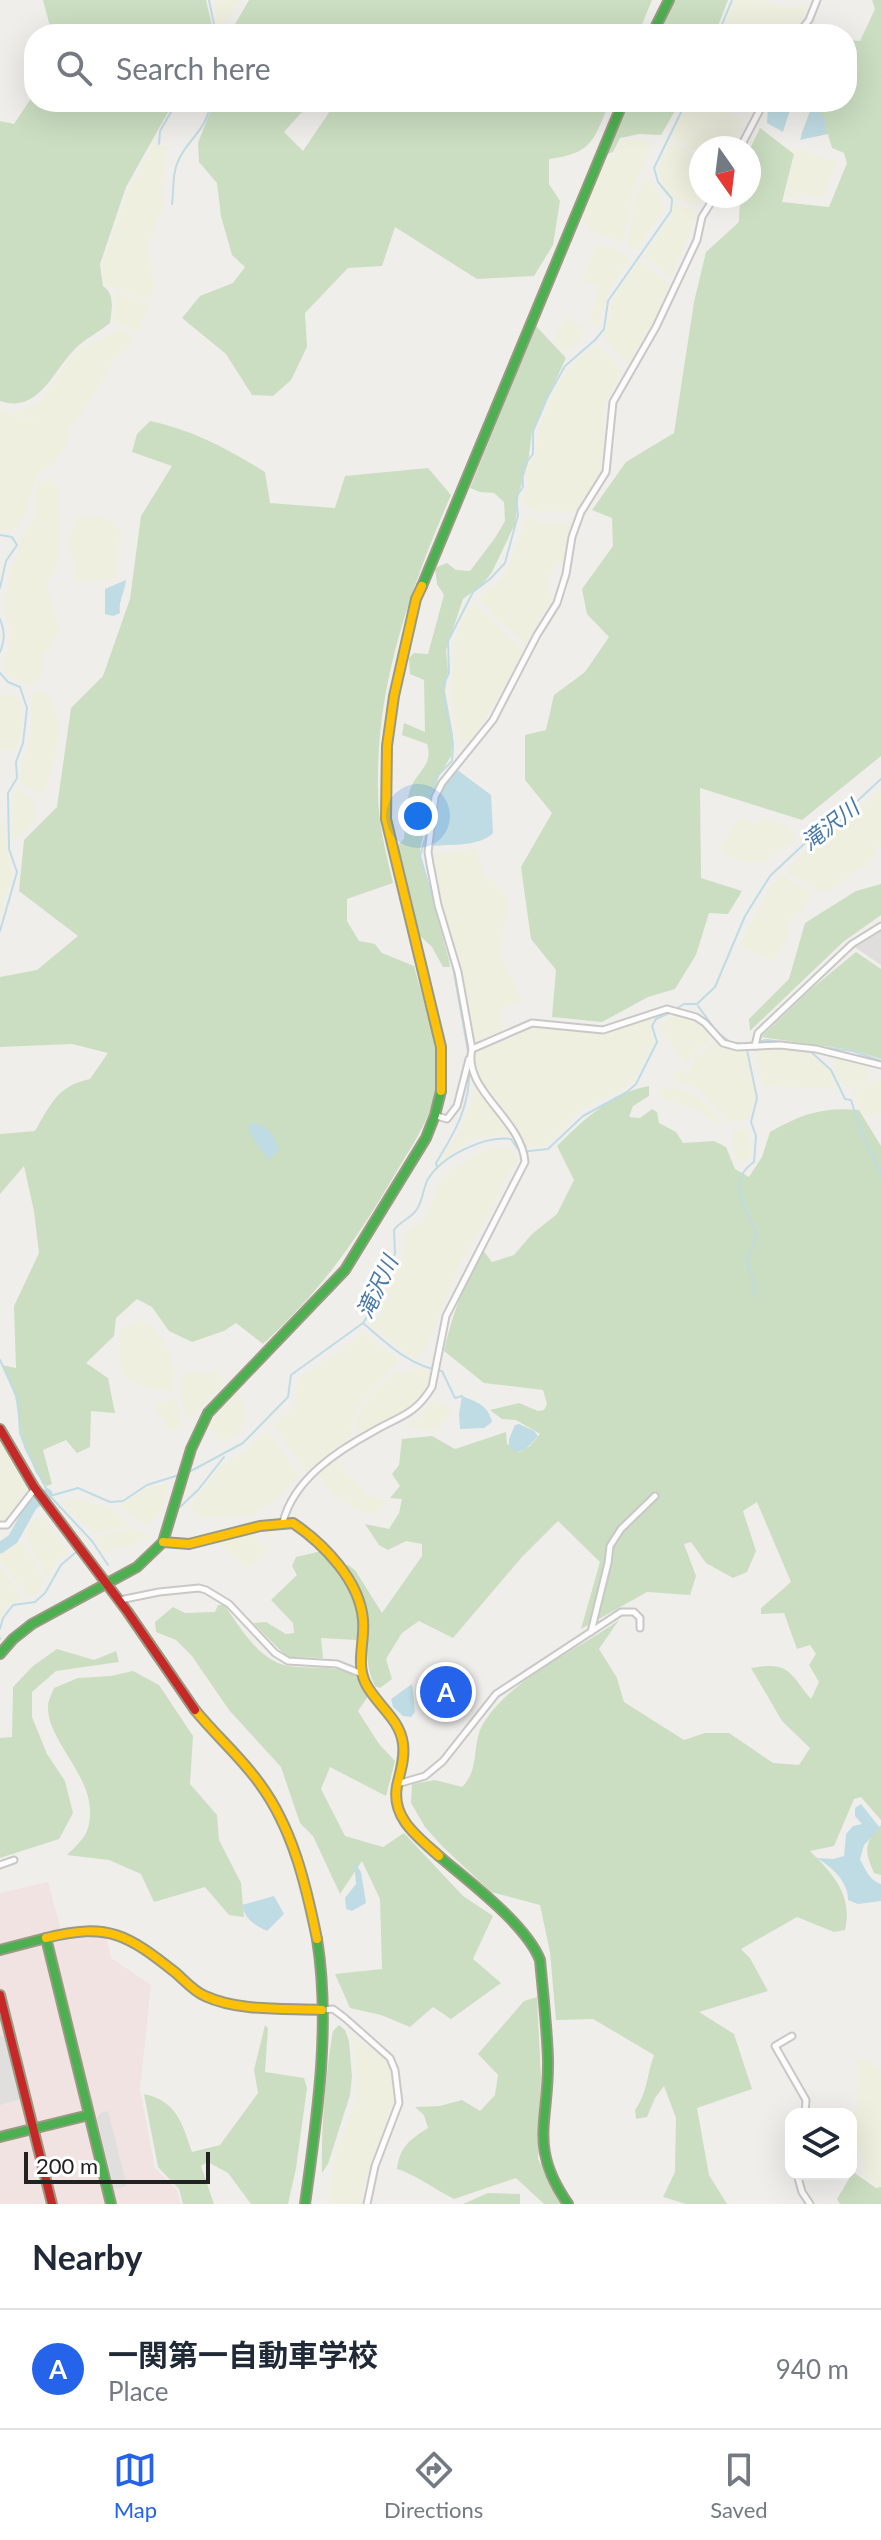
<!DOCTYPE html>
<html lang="en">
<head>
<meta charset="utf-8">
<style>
  body { margin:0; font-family:Lato,"Noto Sans JP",sans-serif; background:#f6f6f7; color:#1f2937 }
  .controls { position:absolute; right:24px; bottom:24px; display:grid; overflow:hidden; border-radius:16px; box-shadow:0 8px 32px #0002 }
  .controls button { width:72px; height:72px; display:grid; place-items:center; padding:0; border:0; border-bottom:2px solid #e0e1e3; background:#fff; color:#1f2937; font:40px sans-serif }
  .compass { position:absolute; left:689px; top:136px; width:72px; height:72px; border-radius:50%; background:#fff; box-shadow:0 8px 32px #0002; rotate:166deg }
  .scale { position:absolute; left:24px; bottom:20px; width:186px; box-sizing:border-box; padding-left:8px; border:4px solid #222; border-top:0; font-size:22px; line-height:28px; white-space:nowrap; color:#222; -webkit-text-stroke:6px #fff; paint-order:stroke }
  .you { position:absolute; left:418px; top:816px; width:28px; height:28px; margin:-20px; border:6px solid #fff; border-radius:50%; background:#1a73e8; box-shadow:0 0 0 12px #1a73e833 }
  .badge { display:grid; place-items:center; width:52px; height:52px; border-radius:50%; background:#2563eb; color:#fff; font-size:26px; font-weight:700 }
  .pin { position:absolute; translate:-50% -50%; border:4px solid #fff; box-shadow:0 2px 8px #0006 }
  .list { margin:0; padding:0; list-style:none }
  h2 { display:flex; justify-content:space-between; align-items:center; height:104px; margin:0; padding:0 32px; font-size:34px }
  h2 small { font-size:26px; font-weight:400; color:#747a83 }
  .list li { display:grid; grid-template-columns:52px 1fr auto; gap:24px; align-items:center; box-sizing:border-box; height:120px; padding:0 32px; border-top:2px solid #e0e1e3 }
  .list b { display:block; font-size:30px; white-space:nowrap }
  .list p { margin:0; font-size:26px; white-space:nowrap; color:#747a83 }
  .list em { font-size:26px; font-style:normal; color:#747a83 }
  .icon { flex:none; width:44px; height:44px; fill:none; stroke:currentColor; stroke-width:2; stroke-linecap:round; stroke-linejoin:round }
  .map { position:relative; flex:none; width:881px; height:2204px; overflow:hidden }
  .search { position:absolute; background:#fff; box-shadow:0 8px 32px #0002; left:24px; right:24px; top:24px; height:88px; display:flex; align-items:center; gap:20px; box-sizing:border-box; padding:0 28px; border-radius:32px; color:#747a83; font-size:30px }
  .sheet { height:224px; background:#fff }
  nav { display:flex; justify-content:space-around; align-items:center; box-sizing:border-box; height:112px; border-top:2px solid #e0e1e3; background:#fff; font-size:22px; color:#747a83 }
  nav a { display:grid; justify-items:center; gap:4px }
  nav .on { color:#2563eb }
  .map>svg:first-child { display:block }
</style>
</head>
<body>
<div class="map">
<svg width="881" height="2204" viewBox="0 0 881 2204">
  <rect width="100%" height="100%" fill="#f0eeeb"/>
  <path fill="#dfdedc" d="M881,922V965L850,944Z"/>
  <path fill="#f1e3e1" d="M48,1882L63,1938L83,1936L107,1938L111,1958L151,1985L140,2090L155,2168L177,2190L181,2204H0V1893Z"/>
  <g fill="#efefdf">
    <path d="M214,0H241L218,34Z"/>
    <path d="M735,0H762L786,8L801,5L808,9L790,34H720Z"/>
    <path d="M689,102H712L744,121L729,148H701V156L671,137Z"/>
    <path d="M622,140H647L652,143L634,189L623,242L591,231L582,218L601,164L612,159Z"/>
    <path d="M671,140L701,160L703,196L698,206L670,197L662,185L659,167Z"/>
    <path d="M155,142L168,148L161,179L163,208L148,246L154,286L149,301L104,284L102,264L129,189Z"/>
    <path d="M795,148L837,162L823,198L801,193L797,201L786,199Z"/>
    <path d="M646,179L651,180L664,209L636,250L627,245L636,191Z"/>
    <path d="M672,202L699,212L672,275L669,277L643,256L672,213Z"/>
    <path d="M596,245L615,248L630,259L610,288L597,328L589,323L598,285L582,283Z"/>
    <path d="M639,261L670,285L651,327L629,364L602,336L606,330L614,297Z"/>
    <path d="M116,292L149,303L139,333L113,321Z"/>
    <path d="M567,315L586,330L571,349L560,350L553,341Z"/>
    <path d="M115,329L134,335L126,349L114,360L90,401L67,431L72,434L55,463L37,475L26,515L12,531H0V411L42,424L12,413L39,403L66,363L81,348L112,334Z"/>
    <path d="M597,345L623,371L605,403L602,472L578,511H534L520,499L528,489L527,469L536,454L540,423L558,383L578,358Z"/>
    <path d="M51,476L58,488L60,537L56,567L47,584L59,632L43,657L41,676L32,686L8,677L2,661L8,651L9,625L3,611L10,571L20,551V539L34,520L37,486Z"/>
    <path d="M527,515L540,524L576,523L564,563L556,562L548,579L552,603L541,614L528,646L494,617L479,598L505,576Z"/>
    <path d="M105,516L120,530L116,579L74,581L75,567L68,543L76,517Z"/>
    <path d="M475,604L525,652L469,746L459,741L451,696L455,638L466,611Z"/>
    <path d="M42,691L53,702L59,728L55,760L47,785L39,796L21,783L22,760L27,753L31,729V694Z"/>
    <path d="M0,695H19L23,726L16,750H0Z"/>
    <path d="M881,788V845L877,847L872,861L866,866L855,870L837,887L827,891H819L785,871L824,834L843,828L850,821L856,811Z"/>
    <path d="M19,789L34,801L35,820L23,834L11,840L13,795Z"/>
    <path d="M739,817L755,824L762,817L787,826L796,835L793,842L776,852L766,862H745L729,856L720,847Z"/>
    <path d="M0,821L4,827L12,877L0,913Z"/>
    <path d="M477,848L484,877L494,881L505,895L509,909L502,935L501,957L523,1000L498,1011L504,1032L477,1044L472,1043L460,972L440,903L431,856Z"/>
    <path d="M782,874L812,893L802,909L787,921V939L773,962L739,945L767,891Z"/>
    <path d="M656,1013L651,1021L650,1031L655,1041L635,1079L625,1088L581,1110L548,1145L527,1147L491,1091L477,1077L474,1054L533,1029L541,1026L599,1034Z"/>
    <path d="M676,1015L696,1019L708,1032L710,1039L695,1052L687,1064L660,1030L659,1023Z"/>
    <path d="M717,1042L735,1051H745L754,1087V1101L749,1120L728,1121L699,1089L673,1081V1074L691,1068L694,1057Z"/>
    <path d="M758,1048L807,1051L831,1072L835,1089L763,1086L756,1051Z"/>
    <path d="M835,1055L849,1057L867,1065V1082L862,1087H848L838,1080L833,1067Z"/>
    <path d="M881,1079V1113L864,1116L859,1110L858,1102L850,1093Z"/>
    <path d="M473,1083L488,1098L510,1134L473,1138L441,1164L439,1161L459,1131L473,1099Z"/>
    <path d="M676,1088L697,1096L724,1121L715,1122L691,1107L666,1100L655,1093L660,1089Z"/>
    <path d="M750,1129L751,1157L740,1165L734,1155L733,1130Z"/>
    <path d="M511,1147L519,1160L502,1183L497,1200L461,1262L426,1349L415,1360L370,1326L380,1315L404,1254L405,1234L427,1216L442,1176L486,1149Z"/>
    <path d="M140,1320L157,1331L170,1353L175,1373L173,1391L146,1388L128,1380L119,1368L120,1330Z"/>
    <path d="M363,1331L399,1360L358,1407L351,1424V1437L306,1472L273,1425L294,1406L299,1377L337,1354Z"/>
    <path d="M415,1369L431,1371L432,1386L421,1399L403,1416L358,1434L356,1424L361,1407L381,1384L398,1370L403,1374Z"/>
    <path d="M192,1371L204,1374L217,1371L225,1381L189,1420L185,1416L180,1395L182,1376Z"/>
    <path d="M238,1391L247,1419L237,1435L221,1441L209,1424Z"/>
    <path d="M435,1397L436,1402L451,1408L449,1417L436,1431L403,1427L419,1417Z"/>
    <path d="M176,1398L182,1426L168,1430L154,1405Z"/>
    <path d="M267,1431L300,1475L276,1500L250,1516L200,1517L189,1506L222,1465L246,1451Z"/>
    <path d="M0,1437L14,1468L26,1485V1492L13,1517L6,1520H0Z"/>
    <path d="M335,1460L368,1495L384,1499L387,1504L376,1515L355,1509L335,1495L317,1474Z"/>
    <path d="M168,1483L161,1514L146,1525L118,1506L147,1488Z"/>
    <path d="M76,1499L110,1507L129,1524L125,1527L93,1533L59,1502Z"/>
    <path d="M42,1515L68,1552L56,1562L48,1578L25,1536L29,1524Z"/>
    <path d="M131,1529L141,1531L151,1539L105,1553L93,1537Z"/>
    <path d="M247,1531L270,1552L246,1569L216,1540Z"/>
    <path d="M22,1542L45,1580L39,1592L28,1596L0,1560V1554Z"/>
    <path d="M0,1568L23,1597L5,1607L0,1622Z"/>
    <path d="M351,2034L382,2056L392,2070L395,2098L363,2188L361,2204H331L329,2194L336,2152L357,2097L356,2062Z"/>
    <path d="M863,2058L881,2070V2190L866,2174L851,2121V2115L859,2105L857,2098L860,2073L856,2064Z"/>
  </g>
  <g fill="#cbdec1">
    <path d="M43,0H206L214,34H52Z"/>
    <path d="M249,0H652L638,34H227L230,33Z"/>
    <path d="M673,0H728L715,34H655Z"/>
    <path d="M872,0H881V756L802,820L700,788L701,878L742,891L728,914L709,913L696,955L675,989L648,997L602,1022L552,1017L556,970L531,939L521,867L552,813L525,780V735L546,730L554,695L585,672L609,637L587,614L582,589L613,546L612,518L592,510L626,462L674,433L694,302L706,252L739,222L740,196H749V151L760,128L794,154L782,202L829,207L847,163L844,153L832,148L828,134L809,138L801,135L814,102H847V40L860,41L875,9Z"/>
    <path d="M34,94V102H168V112L126,187L100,264L103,286C115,294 112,309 110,323C100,331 89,337 79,345C54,367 40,415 0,401V121L14,124Z"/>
    <path d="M214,102H311L284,132L303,151L336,102H610C593,140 594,153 549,159V184L560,201L553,245L534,276L477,279L395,227L382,266L348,268L305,313L307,347L291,380L273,396L252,395L226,354L182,318L200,296L233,283L245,267L232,255L221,216L217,183L199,162L198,143Z"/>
    <path d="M625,102H680L661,135L639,134L620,138L613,152L608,154L605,149Z"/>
    <path d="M536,326L566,358L532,431L528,463L519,492L515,524L492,572L483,584L463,599L446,650L448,671L445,691L453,735L451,756L439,776L433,796L420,849L422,863L449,960L450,967H443L432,947L418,934L399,855V844L404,839C406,823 405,799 412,785C420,769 433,764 427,744L402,735L404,723L425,732L424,680L410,674L409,658L414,653L428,654L444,595L437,584L435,568L447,563L456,570L470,571L495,538L505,521L504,502L494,493L480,492L470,488Z"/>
    <path d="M150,421C193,430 228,449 265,472L270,503L335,508L345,476L428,468L451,495C410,589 375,688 378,792C378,823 386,853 393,883L347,899V921L359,941L375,944L382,953L414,966C421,993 439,1048 438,1074C436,1111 416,1139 398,1169C358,1238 322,1290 263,1344L236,1323L224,1331L192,1342L169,1331L152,1307L137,1299L116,1318L114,1336L86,1363L108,1378L115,1413L91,1411L90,1447L77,1453L66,1440L43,1450L52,1484L47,1486L36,1473L22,1437L15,1396L2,1365L16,1368L14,1306L39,1253L34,1211L24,1166L0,1194V1134L35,1131C51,1104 57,1086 90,1079L108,1053L72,1044L0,1047V977L37,970L78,936L19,891L24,840L57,807L71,708L103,676L130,599L141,516L172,466L132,452L137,434Z"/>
    <path d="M881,884V915L843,942L750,1031L749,1019L789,979L805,923L856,891Z"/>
    <path d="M856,952L881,969V1059L852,1050L761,1037L810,990Z"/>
    <path d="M649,1086V1096L633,1106L629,1117L640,1118L652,1109L657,1112L659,1123L676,1132L683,1143L714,1141L726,1147L735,1169L749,1177L762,1157L770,1132C802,1114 822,1107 859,1110L881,1146V1820L861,1797L854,1799L834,1846L810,1851C833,1874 853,1895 845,1930L834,1932L797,1917L741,1949L750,1958L768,1991L699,2012L734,2034L752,2089L697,2108L709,2175L727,2204H686L663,2197L675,2172L676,2118L664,2086L655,2098L647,2117L636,2119L635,2110C647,2094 647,2074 654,2055L593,2019L556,2020L550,1952L540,1905L491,1892L443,1847L425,1827L411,1803L412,1784L435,1780L462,1787C481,1768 471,1744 483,1724C510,1679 576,1651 619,1620L599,1649L617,1678L624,1702L684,1740L705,1733H729L773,1763L799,1765L810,1748L782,1721L751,1668C789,1661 789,1672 811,1699L819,1682L809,1665L816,1654L810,1645L797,1649L784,1613L761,1614V1608L791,1582L757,1502L743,1511L756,1551L747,1572L733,1578L706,1563L691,1542L684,1544L696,1576L690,1595L647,1592L581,1629L600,1562L558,1521L522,1557L453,1638L419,1621L402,1633L386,1659L392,1679L380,1688L375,1686C360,1656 372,1630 363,1599C359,1587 351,1577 344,1566L348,1565L355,1570L382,1613L422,1556V1544L406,1541L388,1550L379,1545L365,1524L389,1529L399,1513L402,1499L390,1498L400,1486L392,1474L399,1465L402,1439L432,1436L455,1449L506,1432L507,1444L519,1452L529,1447L540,1434L516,1420L502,1419L490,1410L519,1403L538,1411L544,1410L547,1404L543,1390L484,1383L444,1351C452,1314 465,1282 482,1249L492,1262L514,1255L532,1234L557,1214L574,1180L557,1146C582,1121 613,1092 649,1086Z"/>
    <path d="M322,1551L358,1603L357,1640L321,1638L323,1658L287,1657L253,1623L266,1622L286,1634L294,1633L293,1623L271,1600L297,1575L292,1566L296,1557Z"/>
    <path d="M218,1605H224C238,1624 253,1650 274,1661C302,1677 353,1652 369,1695L358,1711L379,1744L395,1761L386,1796L330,1767L321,1789L345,1836L383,1847L404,1833L463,1896L493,1916L473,1959L501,1983L451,2019L433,2007L410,2027L381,2015L350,2008L335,1974L382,1969L380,1899L362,1861L340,1894L313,1836L300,1823L281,1767L229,1710L192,1656L176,1640L156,1632L155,1622L173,1607L185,1613L215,1612Z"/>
    <path d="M57,1649L94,1660L116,1651L119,1662L56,1671L32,1692V1717L47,1754L65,1781L73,1813L59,1839L0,1858V1738L12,1737L13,1687L33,1666Z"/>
    <path d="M133,1671L159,1685L193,1736L190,1784L217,1815L219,1840L241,1883L244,1917L229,1915L205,1887L154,1902L141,1874L109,1860L67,1855C74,1848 84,1839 87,1831C104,1782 47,1746 48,1706C48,1701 52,1693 54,1688L78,1678L111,1676Z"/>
    <path d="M881,1825V1875L874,1873C864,1850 864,1843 881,1825Z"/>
    <path d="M537,1997L541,2078L538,2159L561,2204H544L516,2178L454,2199C436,2190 414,2174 397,2169C400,2147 409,2140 428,2128L424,2115L415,2107L440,2106L462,2100L480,2111L495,2095L498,2075L478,2054L524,2001Z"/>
    <path d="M265,2025L268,2028L265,2072L304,2078L307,2088L296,2168L288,2204H251L228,2173L208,2162L201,2166L214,2204H183L179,2189L158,2167L144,2094C177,2101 182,2123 192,2152L220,2145L258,2093L254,2070Z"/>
    <path d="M339,2025L345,2030L349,2041L352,2077L350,2095L328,2164L322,2173C321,2126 325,2078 333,2031Z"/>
    <path d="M853,2172L876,2188L881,2187V2204H840L837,2199Z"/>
    <path d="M488,2193L520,2194V2204H463Z"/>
  </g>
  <g fill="#e0dfde">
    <path d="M5,2035L21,2099L0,2105V2036Z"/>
    <path d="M108,2111L127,2186L114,2189L97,2118L101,2113Z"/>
  </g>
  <g fill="#bfdbe3">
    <path d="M779,102L790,110L783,132L767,123L768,106Z"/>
    <path d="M813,102L825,119L826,134L800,140Z"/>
    <path d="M126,580C125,592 118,601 120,613L113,616L105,614V589Z"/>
    <path d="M456,769L491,795L493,833C479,847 451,844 432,846L430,843C436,816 437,790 456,769Z"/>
    <path d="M250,1123C269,1124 273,1134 279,1150L268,1160L249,1132Z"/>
    <path d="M462,1396C477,1402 488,1405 492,1422L484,1428L460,1429L459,1414Z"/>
    <path d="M519,1424L534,1431L538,1436L526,1449L517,1452L509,1448V1439L515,1425Z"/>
    <path d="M412,1684L415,1712L411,1717L403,1716L393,1707L391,1699Z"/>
    <path d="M861,1804L880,1828L864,1845L860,1859C865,1869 870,1881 881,1884V1901L858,1904L848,1900C849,1883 831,1865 816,1858L833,1859L844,1856L846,1834L853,1826L862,1824L855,1816V1808Z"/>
    <path d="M354,1862L361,1872L366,1903L352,1911L346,1909L345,1898L356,1884Z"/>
    <path d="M274,1896L284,1914L267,1931C254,1925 245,1919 242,1905Z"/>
  </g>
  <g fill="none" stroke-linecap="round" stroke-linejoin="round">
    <g stroke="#bfdbe3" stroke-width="2">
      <path d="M209,0L216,34"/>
      <path d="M718,34L732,0"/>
      <path d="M159,144L160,131L171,112L168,102"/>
      <path d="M172,204C174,189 172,172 179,159C191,135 205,133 211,102"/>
      <path d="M0,535L12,537L17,545L6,561L0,588"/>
      <path d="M0,619C5,632 5,639 0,652"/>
      <path d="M0,673L8,682L20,687L27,708L23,743L16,762L17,778L8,793L9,849L17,872L0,931"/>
      <path d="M698,1006L717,1032L730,1042L743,1044L767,1040L806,1045"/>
      <path d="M677,1008L684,1004H697L715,987L745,916L770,876L819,830L845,818L852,806L881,779"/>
      <path d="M820,1047L853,1051L881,1061"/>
      <path d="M747,1050L757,1098L751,1122L756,1136L754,1162C726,1181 745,1208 757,1233L747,1262L754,1281L753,1296"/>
      <path d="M810,1051L831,1070L845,1099L851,1100L861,1132L881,1174"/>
      <path d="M469,1057L453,967L420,856L430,822L429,797L435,778L452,761L453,744L442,688L449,673L448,641L473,592L490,579L505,563L518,515L516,497L523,487L522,468L533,454V431L548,396L565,366L595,340L604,329L608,301L671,211L672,199L658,182L654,168L686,102"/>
      <path d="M437,1168L436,1163C455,1132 471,1105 469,1068"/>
      <path d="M364,1324C388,1344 409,1366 442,1371L455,1398L462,1396"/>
      <path d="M0,1360L18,1399L20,1433L26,1449L50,1496L78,1488L110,1502L123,1501L147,1485L179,1475"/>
      <path d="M189,1472L243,1443L288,1397L291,1375L363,1323L373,1307V1290L395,1254L394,1230C400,1221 412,1218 417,1209C423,1200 423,1188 428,1179C442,1156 485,1135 511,1139L520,1152L548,1149L583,1116L627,1092L636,1084L657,1042L652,1026L656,1019L672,1012"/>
      <path d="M50,1496L92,1541L108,1565"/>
      <path d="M180,1507L198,1490L224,1457"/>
      <path d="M0,1629L3,1618L13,1605L35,1602L45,1593L61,1565L75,1553"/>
      <path d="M0,1638V1639"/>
    </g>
    <path stroke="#bfdbe3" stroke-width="11" d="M0,1548L13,1539L32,1505L47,1494"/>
    <g stroke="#c9c8c7" stroke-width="9">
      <g id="street">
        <path d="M798,34L809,20L817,0"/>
        <path d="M740,148L764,102"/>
        <path d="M755,1046L758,1033L852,944L881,926"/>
        <path d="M472,1049L532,1023L603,1030L667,1009L696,1017L705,1023L723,1043L737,1047L780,1045L816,1049L881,1065"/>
        <path d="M437,1116L447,1119L457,1106L469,1059"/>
        <path d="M283,1522C294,1479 337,1451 374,1431C400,1416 415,1415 432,1387L446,1316L525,1162C522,1119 462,1090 472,1049L458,972L438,905L430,864L428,852L435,797L442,783L493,720L537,635L557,603L566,574L572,537L581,512L606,472L613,402L656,327L697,240L702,217L715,196"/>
        <path d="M0,1525H7L34,1490"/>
        <path d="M120,1600L159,1592L199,1588L206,1590L229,1604L275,1653L288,1661L337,1664L362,1674"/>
        <path d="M591,1632L608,1563L610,1546L621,1529L655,1496"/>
        <path d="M397,1784L425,1776L443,1761L496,1694L621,1612H634L640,1618V1628"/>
        <path d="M0,1865L14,1860"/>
        <path d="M323,2010L333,2009L345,2018L390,2058L395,2070L399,2103L375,2166L367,2204"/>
        <path d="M792,2036L775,2046L806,2100L805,2114"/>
        <path d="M797,2174L802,2192L810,2204"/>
      </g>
    </g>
    <g stroke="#999a82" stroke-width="12">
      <g id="fast">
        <path d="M652,34L669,0"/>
        <path d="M422,586L623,102"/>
        <path d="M0,1654L13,1639L32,1624L137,1567L163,1542L191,1449L208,1413L345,1270L426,1138L435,1115L441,1091"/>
        <path d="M439,1856C469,1882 526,1924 540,1960C543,1993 547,2027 548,2060C549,2123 528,2146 568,2204"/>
        <path d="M0,1950L46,1938L111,2204"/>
        <path d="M0,2137L89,2115"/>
        <path d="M305,2204C317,2117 331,2026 317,1939"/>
      </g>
    </g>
    <g stroke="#999a82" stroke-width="12">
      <g id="slow">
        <path d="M422,586L416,599L394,696L387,746L386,819L441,1047V1091"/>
        <path d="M163,1542L189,1544L260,1526L293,1523C324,1544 360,1581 363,1620C365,1641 356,1662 365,1682C375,1704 400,1718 403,1744C405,1759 400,1772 397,1786C391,1818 418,1837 439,1856"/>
        <path d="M195,1710C216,1736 241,1757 260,1784C293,1829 306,1885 317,1939"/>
        <path d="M46,1938C109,1922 128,1935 176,1973C185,1981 195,1992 205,1996C240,2012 285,2008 322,2010"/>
      </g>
    </g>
    <g stroke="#999a82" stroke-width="12">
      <g id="jam">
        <path d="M0,1429L34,1487L127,1611L195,1710"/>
        <path d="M0,1995L52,2204"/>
      </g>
    </g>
    <use href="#street" stroke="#fdfcfc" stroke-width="5"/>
    <use href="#fast" stroke="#4caf50" stroke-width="8"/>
    <use href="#slow" stroke="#ffc107" stroke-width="8"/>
    <use href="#jam" stroke="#c62828" stroke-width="8"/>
  </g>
  <g text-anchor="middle" stroke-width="6" stroke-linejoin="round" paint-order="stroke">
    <g font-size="22" font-style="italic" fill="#4a7aab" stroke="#fff">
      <text transform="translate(830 825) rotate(-38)" y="8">滝沢川</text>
      <text transform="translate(377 1287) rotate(-65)" y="8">滝沢川</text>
    </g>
  </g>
</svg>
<div class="controls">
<button><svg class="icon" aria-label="layers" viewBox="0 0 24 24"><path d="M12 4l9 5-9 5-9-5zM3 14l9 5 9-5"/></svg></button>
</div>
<svg class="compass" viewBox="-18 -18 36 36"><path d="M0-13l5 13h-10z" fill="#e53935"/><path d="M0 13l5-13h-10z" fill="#747a83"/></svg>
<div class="scale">200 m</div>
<div class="you"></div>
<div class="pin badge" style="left:446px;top:1692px">A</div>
<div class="search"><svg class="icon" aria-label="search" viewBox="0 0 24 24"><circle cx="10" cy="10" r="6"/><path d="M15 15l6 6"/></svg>Search here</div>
</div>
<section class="sheet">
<h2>Nearby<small></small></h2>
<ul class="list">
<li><span class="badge">A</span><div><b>一関第一自動車学校</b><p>Place</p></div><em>940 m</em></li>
</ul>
</section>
<nav>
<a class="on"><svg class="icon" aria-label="map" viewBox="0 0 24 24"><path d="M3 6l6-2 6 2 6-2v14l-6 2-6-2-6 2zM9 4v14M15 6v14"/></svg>Map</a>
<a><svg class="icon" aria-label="directions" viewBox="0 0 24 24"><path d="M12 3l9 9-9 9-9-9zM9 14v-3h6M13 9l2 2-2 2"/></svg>Directions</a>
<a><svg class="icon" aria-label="saved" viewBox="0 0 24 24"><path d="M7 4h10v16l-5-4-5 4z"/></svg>Saved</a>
</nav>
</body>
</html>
